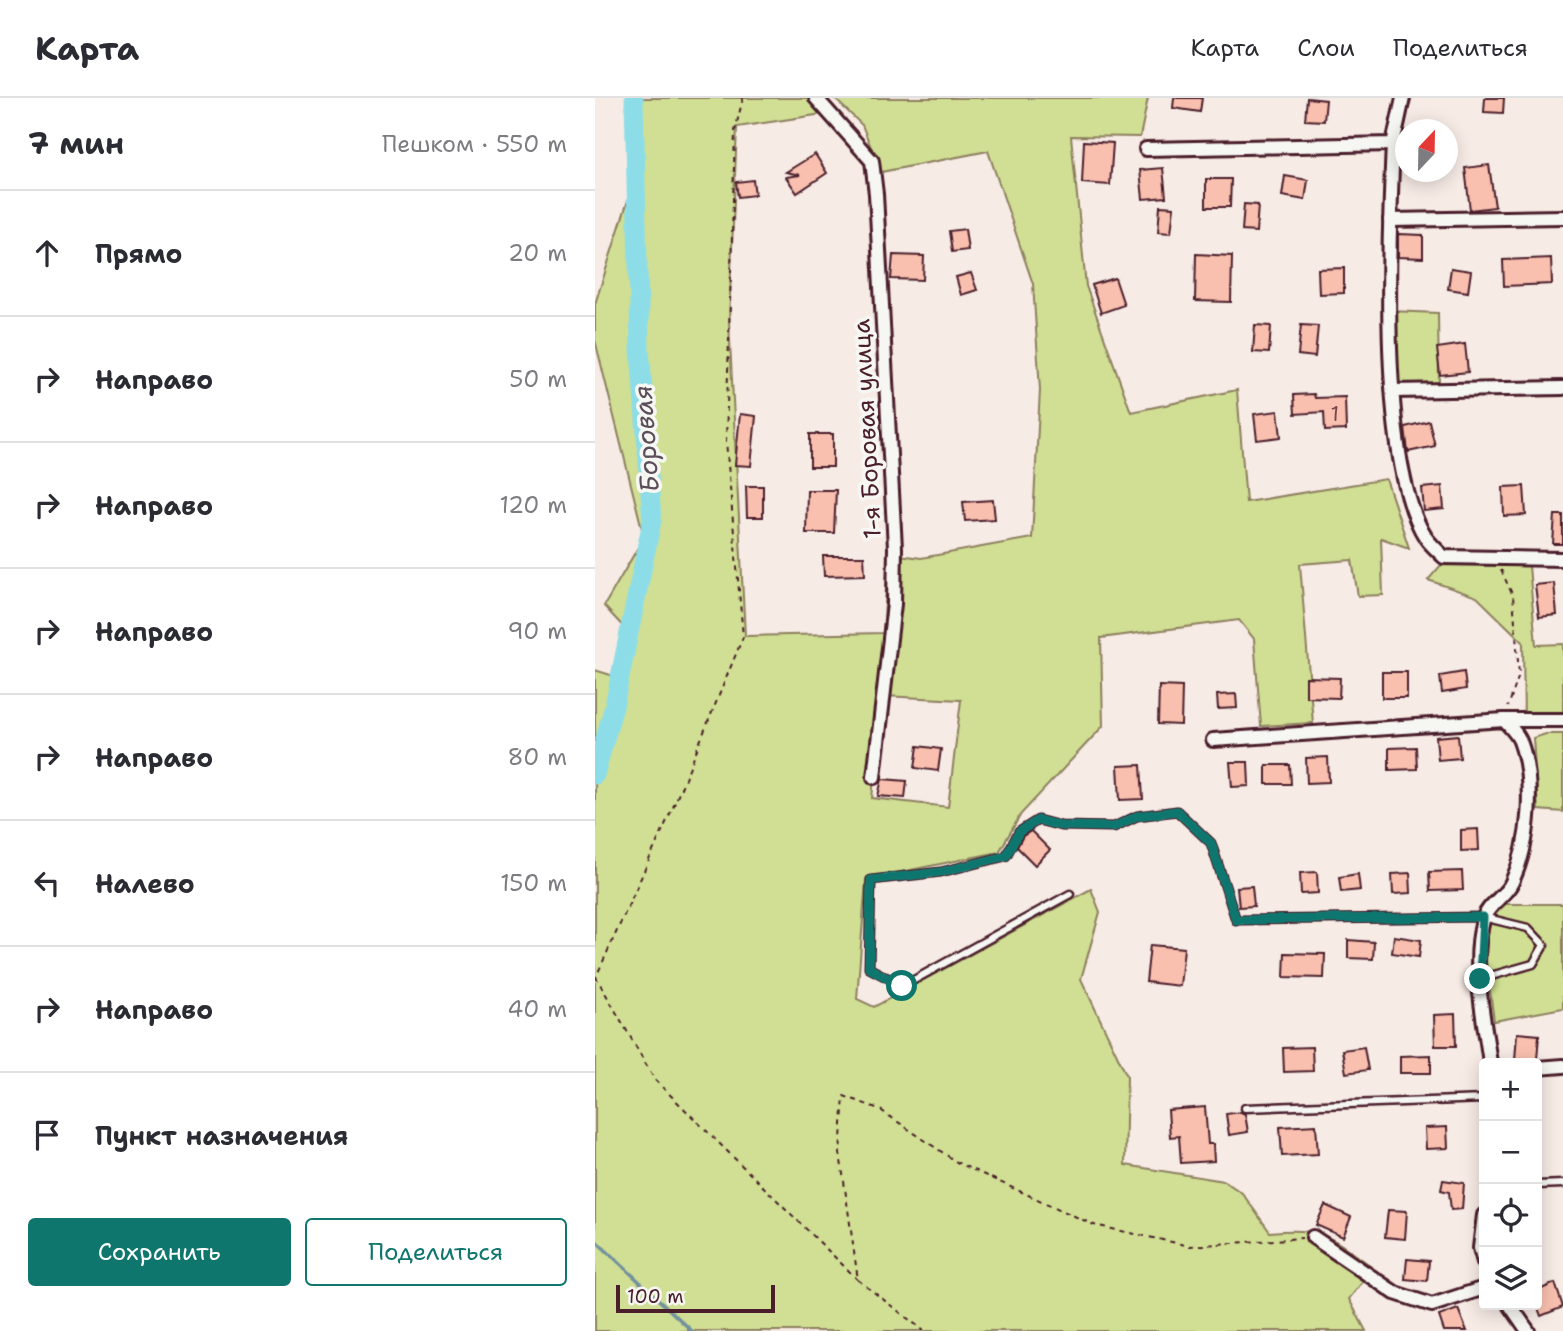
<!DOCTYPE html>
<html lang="ru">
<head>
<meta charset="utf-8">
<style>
  body { margin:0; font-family:"Shantell Sans",sans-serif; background:#f2f2f3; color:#2b2b33 }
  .controls { position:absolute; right:21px; bottom:21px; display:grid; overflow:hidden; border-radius:7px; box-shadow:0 4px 18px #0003 }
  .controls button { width:63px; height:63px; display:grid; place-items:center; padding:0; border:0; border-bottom:2px solid #e1e1e2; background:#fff; color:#2b2b33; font:35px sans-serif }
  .compass { position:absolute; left:800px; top:21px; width:63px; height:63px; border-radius:50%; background:#fff; box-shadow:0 4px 18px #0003; rotate:22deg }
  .scale { position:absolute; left:21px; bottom:18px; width:159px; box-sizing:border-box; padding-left:7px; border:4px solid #4a1f2b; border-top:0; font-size:19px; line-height:24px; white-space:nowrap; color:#4a1f2b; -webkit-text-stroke:5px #f6f6f2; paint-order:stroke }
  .stop { position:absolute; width:21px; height:21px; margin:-16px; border:5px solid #0f766e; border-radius:50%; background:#fff }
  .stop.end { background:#0f766e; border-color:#fff; box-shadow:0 2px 7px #0008 }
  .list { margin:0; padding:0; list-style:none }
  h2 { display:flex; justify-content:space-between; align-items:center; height:91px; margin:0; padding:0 28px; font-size:30px }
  h2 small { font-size:23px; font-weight:400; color:#7c7c81 }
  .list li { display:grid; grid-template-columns:46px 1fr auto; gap:21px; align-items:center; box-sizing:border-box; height:126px; padding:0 28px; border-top:2px solid #e1e1e2 }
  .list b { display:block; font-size:26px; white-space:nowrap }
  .list em { font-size:23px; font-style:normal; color:#7c7c81 }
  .actions { display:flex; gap:14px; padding:21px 28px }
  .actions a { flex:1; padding:16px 0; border:2px solid #0f766e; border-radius:7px; text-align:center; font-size:24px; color:#0f766e }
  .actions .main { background:#0f766e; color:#fff }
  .icon { flex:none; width:38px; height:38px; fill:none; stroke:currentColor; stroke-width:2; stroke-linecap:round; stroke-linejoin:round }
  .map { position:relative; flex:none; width:968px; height:1233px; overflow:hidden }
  header { display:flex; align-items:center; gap:42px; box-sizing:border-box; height:98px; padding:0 35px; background:#fff; border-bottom:2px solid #e1e1e2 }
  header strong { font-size:33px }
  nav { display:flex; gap:38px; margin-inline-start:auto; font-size:24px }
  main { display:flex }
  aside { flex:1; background:#fff }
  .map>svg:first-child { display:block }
</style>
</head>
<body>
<header>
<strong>Карта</strong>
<nav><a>Карта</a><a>Слои</a><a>Поделиться</a></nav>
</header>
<main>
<aside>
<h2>7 мин<small>Пешком · 550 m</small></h2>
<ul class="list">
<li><svg class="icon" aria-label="ahead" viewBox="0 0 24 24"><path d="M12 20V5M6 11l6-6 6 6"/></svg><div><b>Прямо</b></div><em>20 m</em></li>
<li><svg class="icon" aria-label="right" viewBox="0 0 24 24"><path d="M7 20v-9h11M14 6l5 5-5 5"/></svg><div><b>Направо</b></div><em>50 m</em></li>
<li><svg class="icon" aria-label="right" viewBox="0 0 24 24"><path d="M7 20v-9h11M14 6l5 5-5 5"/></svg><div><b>Направо</b></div><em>120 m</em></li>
<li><svg class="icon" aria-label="right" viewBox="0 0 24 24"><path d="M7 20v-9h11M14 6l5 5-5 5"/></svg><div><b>Направо</b></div><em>90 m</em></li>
<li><svg class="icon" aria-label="right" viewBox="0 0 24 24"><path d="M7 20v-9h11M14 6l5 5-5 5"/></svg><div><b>Направо</b></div><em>80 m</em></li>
<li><svg class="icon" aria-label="left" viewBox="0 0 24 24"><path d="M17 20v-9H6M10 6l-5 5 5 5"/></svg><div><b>Налево</b></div><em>150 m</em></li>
<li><svg class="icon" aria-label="right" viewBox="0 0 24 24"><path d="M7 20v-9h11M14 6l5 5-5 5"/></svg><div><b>Направо</b></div><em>40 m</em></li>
<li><svg class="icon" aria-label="arrive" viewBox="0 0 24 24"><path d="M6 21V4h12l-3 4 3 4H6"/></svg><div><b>Пункт назначения</b></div></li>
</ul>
<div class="actions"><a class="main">Сохранить</a><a>Поделиться</a></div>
</aside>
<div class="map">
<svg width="968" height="1233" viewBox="0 0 968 1233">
  <rect width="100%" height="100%" fill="#f7ebe5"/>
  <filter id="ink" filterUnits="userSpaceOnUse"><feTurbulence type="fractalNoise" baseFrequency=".0143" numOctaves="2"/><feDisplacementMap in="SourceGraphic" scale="14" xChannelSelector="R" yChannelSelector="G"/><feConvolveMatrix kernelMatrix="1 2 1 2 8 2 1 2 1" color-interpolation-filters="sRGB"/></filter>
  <g filter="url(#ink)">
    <g fill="#d0df93" stroke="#8d7f5f" stroke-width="2" fill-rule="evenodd">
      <path d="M32,0H214L234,15L142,29L134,223L150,538L288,535L293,460L305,457L326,460L437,440L445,292L438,186L393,53L286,74L267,27L239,0H553L545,39L476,38L491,188L536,314L642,292L651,404L791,381L814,450L786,440L788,497L763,498L757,462L705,466L718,625L666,628L659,541L644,522L506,540L508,628L426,716L404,754L271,781L262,901L279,909L496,791L505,814L486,881L532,978L530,1067L629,1083L647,1095L675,1134C725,1129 732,1136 772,1165L769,1182L754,1201L771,1233H0V572L22,579L34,535L9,508L49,439L0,242V206L41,77ZM288,598L366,602L353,709L277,700Z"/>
      <path d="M795,213L843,215L844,288L797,284Z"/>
      <path d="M846,467L934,468L941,547L968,546V624H929L928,544L882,499L833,482Z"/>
      <path d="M951,636H968V714L943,712L938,640Z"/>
      <path d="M911,806H968V910L899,923L886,828Z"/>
    </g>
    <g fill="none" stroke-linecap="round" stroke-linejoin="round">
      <path stroke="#72919d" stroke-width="3.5" d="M0,1142L97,1233"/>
      <path stroke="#8ddde9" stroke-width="19" d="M0,677L19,608L57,423L45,251L39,0"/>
    </g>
    <g fill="#f9c0af" stroke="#4a1f2b" stroke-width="2">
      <path d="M579,0H607L605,14L578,10Z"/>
      <path d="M712,0L731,2L729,23L710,22Z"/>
      <path d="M890,0H909L908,15L889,14Z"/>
      <path d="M489,43L518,45L515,87L487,85Z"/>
      <path d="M220,56L232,75L202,95L191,79L205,77L191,74Z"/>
      <path d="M894,67L900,109L875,112L870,70Z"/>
      <path d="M568,70L571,99L548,101L545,72Z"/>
      <path d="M690,78L713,82L710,102L687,98Z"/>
      <path d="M611,81H636L635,109H611Z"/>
      <path d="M158,82L160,97L143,99L141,84Z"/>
      <path d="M649,106L663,107L661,134L647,133Z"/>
      <path d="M565,108L579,109L576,135L563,134Z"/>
      <path d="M370,131L373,152L357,154L354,133Z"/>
      <path d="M803,136L828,137V160L803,159Z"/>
      <path d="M601,156L637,158L636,204L600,203Z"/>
      <path d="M298,157L329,158L328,182L296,181Z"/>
      <path d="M956,160L957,186L909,188L908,162Z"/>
      <path d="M749,170V195L724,196L723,171Z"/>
      <path d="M856,170L876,173L873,194L853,191Z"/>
      <path d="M376,175L382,192L366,197L361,179Z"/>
      <path d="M520,180L529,207L506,215L497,187Z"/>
      <path d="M660,227L676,228L674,255L658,254Z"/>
      <path d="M706,227L723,228L720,259L703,257Z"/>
      <path d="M870,246L873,274L845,277L842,250Z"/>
      <path d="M719,296L720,300L750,299L751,332L730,333L729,314L700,316L699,297Z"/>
      <path d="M683,313L686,339L662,342L659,316Z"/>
      <path d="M145,316L161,318L156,368L140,367Z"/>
      <path d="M834,323L840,348L813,354L810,329Z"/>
      <rect x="215" y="336" width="23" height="33"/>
      <path d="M151,388H168V419H152Z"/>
      <path d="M847,388L849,411L829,413L827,390Z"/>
      <path d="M929,388L931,417L909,418L908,389Z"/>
      <path d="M212,392H241L239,435H211Z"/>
      <path d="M398,402L400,421L370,423L368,404Z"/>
      <path d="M960,417H968V446H958Z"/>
      <path d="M228,458H269L270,477L229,478Z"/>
      <path d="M959,485L962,517L944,519L940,487Z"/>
      <rect x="787" y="574" width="25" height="26"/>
      <path d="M869,574L871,591L847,595L845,578Z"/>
      <path d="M711,579L745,580L744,600L711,599Z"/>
      <path d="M564,588L587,589L586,627L563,626Z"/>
      <path d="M641,596L642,610L623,611L622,597Z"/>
      <path d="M863,637L865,660L843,662L841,639Z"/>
      <path d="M323,648L346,651L343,673L320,670Z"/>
      <path d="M821,649L822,671L794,672V650Z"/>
      <path d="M733,659L734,684L712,685L711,660Z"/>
      <path d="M635,664H653L654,688L637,689Z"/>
      <path d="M546,667L548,701L525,702L523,668Z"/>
      <path d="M671,667H695L696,686H671Z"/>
      <path d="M287,681L312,683L310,700L283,698Z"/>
      <path d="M883,731L884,752L866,753V732Z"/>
      <path d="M436,733L455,752L440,767L422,749L428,738Z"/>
      <path d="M867,773L868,792L835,793L834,774Z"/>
      <path d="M722,774L723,795L706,796L705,775Z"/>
      <path d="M815,775L816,795L798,796L797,776Z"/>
      <path d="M763,776L765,792L746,794L744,779Z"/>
      <path d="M657,788L659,808L644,809L642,789Z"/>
      <path d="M799,838L826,842L824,859L797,855Z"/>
      <path d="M753,842L779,844L778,861L753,860Z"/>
      <path d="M555,847L589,850L585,888L551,884Z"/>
      <path d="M690,855L730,856L729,880L689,879Z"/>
      <path d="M860,916L861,948H840L839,917Z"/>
      <path d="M922,935L944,937L942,961L920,962Z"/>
      <path d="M717,949L718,973L689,974L688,950Z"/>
      <path d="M769,949L773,972L751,975L747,952Z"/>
      <path d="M836,957V975H805V958Z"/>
      <path d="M610,1009L613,1046H618L619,1063L586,1065L584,1038L575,1039L573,1012Z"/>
      <path d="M646,1014L650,1016L653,1034L634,1037L631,1016Z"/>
      <path d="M721,1027L723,1056L687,1058L685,1029Z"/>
      <path d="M852,1029L853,1050L831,1051L830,1030Z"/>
      <path d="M848,1082L869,1085L867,1111L856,1112L854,1094L846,1092Z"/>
      <path d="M730,1107L756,1119L748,1139L721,1127Z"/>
      <path d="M793,1112L812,1113L810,1141L790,1139Z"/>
      <path d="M812,1161L834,1163L832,1183L810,1181Z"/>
      <path d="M960,1185L968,1209L946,1218L942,1207V1193Z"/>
      <path d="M863,1211L872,1233H849L844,1218Z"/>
    </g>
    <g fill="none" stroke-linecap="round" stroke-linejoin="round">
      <g stroke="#4a1f2b" stroke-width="11">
        <g id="lane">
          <path d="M475,796L308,888L274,870L276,782L346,774L411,758L424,734L443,722L466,728L519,729L542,718L582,713L616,745L641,822L888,819L933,830L949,847L938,866L885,881"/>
          <path d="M650,1010L889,1001"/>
          <path d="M942,1087L968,1086"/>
        </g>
      </g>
      <g stroke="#4a1f2b" stroke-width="18">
        <g id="street">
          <path d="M221,0L277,63L281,96L300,450L299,506L279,679"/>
          <path d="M798,46C794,136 783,367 831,440C836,447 843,453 849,459L968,461"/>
          <path d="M551,51L798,46L808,0"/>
          <path d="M795,122L968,119"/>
          <path d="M798,293L968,290"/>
          <path d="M909,622H968"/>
          <path d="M618,642L909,622C914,628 922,635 925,643C940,684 935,745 917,784C911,798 892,807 888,822C876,867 889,920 895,965"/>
          <path d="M942,970L968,968"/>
          <path d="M889,1117L885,1150L889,1164"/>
          <path d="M718,1139L800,1195L837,1207L889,1190"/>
          <path d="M915,1207L933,1233"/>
        </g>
      </g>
      <g stroke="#4a1f2b" stroke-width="2" stroke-dasharray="5 5" stroke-linecap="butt">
        <path d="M148,0L140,33L131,343L148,539L79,707L1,879L60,982L263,1182L245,1055L249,998L284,1011L363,1065L499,1127L595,1148L707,1140"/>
        <path d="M906,472L918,498L924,577L913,609"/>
        <path d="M263,1182L329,1233"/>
      </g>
      <use href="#lane" stroke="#f6f6f2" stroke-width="6"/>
      <use href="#street" stroke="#f6f6f2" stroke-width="12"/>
    </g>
  </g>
  <g fill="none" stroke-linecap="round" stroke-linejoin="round" filter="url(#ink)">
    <path stroke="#0f766e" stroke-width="9" d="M307,888L274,870L276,782L346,774L411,758L424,734L443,722L466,728L519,729L542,718L582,713L616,745L641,822L888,819L885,881"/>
  </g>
  <g text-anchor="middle" stroke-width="7" stroke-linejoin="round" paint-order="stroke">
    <g font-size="21" fill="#76474c">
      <text x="740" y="323">1</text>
    </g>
    <g font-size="24" fill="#4a1f2b" stroke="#f6f6f2">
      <text transform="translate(272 331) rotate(-93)" y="8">1-я Боровая улица</text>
    </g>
    <g font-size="26" font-style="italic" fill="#5b4e5a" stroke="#f6f6f2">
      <text transform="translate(51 341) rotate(-94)" y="9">Боровая</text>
    </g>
  </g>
</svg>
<div class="controls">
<button>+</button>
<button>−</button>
<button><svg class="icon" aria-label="locate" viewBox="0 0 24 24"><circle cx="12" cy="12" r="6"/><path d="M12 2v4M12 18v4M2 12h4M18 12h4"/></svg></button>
<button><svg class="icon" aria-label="layers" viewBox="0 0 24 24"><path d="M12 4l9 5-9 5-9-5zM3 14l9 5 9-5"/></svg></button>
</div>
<svg class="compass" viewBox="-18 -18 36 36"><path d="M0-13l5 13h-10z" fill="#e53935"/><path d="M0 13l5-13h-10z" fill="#7c7c81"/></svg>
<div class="scale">100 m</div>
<div class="stop" style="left:307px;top:888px"></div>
<div class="stop end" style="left:885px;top:881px"></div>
</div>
</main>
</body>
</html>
